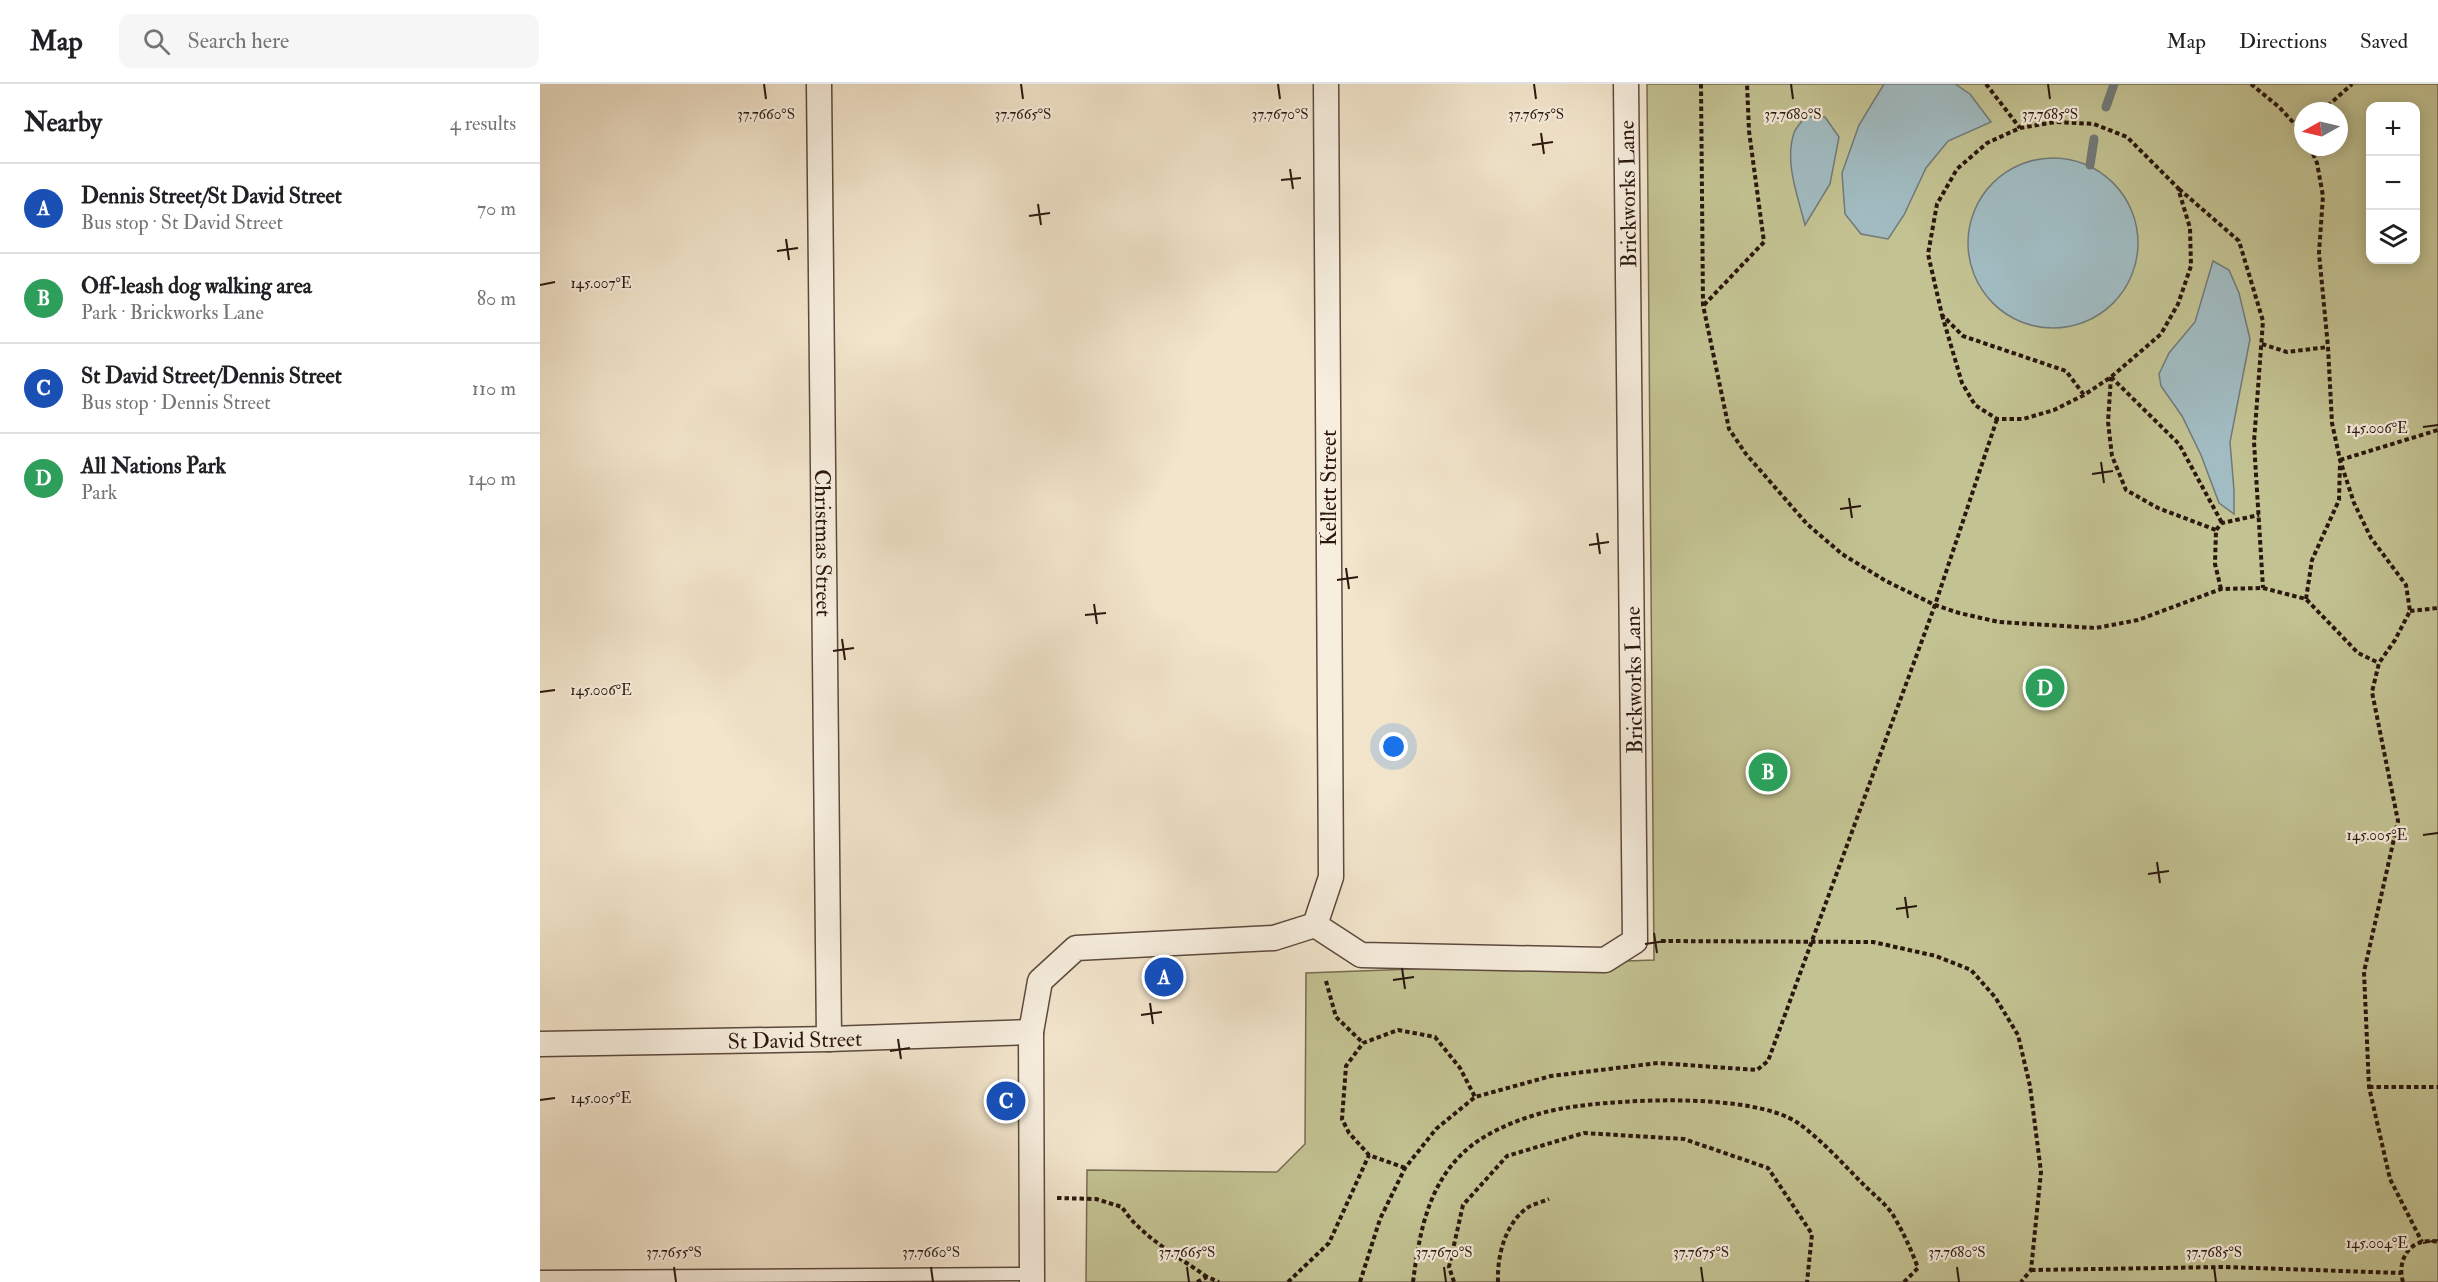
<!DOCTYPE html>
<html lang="en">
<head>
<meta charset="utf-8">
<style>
  body { margin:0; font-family:"IM FELL Double Pica",serif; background:#f6f6f6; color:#202124 }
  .controls { position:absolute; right:18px; top:18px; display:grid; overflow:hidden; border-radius:12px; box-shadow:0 3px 15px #0003 }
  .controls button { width:54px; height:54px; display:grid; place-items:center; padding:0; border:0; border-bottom:2px solid #e0e0e0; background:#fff; color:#202124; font:30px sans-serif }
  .compass { position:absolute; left:1754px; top:18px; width:54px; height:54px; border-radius:50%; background:#fff; box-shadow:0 3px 15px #0003; rotate:262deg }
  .you { position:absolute; left:854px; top:663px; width:21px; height:21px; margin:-15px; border:4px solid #fff; border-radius:50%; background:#1a73e8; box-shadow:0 0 0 9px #1a73e833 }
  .badge { display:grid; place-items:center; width:39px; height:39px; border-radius:50%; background:#8f2418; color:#fff; font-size:20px; font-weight:700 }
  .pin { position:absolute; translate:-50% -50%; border:3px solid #fff; box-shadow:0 2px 6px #0006 }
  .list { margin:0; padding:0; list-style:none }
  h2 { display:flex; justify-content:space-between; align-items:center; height:78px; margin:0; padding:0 24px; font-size:26px }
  h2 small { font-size:20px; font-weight:400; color:#757577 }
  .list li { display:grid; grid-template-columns:39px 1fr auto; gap:18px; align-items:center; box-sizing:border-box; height:90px; padding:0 24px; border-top:2px solid #e0e0e0 }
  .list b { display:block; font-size:22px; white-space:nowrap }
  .list p { margin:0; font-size:20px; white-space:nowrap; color:#757577 }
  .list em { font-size:20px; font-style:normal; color:#757577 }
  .icon { flex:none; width:33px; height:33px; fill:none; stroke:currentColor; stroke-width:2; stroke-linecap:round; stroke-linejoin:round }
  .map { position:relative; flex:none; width:1898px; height:1198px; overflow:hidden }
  header { display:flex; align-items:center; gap:36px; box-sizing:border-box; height:84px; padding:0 30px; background:#fff; border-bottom:2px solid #e0e0e0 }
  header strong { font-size:28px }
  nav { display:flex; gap:33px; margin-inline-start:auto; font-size:21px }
  .search { width:420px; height:54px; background:#f6f6f6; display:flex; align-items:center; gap:15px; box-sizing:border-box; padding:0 21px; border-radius:12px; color:#757577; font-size:22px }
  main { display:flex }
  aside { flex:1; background:#fff }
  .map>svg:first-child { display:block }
</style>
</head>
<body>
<header>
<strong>Map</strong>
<div class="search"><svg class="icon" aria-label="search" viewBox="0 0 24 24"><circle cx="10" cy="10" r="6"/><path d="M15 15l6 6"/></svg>Search here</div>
<nav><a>Map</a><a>Directions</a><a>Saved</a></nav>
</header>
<main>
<aside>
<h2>Nearby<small>4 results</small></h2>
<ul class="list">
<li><span class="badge" style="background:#1a4fb4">A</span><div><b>Dennis Street/St David Street</b><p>Bus stop · St David Street</p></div><em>70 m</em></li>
<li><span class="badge" style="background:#2e9e5b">B</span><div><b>Off-leash dog walking area</b><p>Park · Brickworks Lane</p></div><em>80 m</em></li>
<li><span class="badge" style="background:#1a4fb4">C</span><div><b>St David Street/Dennis Street</b><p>Bus stop · Dennis Street</p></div><em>110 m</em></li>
<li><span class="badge" style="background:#2e9e5b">D</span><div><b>All Nations Park</b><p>Park</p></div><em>140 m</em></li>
</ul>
</aside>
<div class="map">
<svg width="1898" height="1198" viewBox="0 0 1898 1198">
  <rect width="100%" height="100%" fill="#f2e5cc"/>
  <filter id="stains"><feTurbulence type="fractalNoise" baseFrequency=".00333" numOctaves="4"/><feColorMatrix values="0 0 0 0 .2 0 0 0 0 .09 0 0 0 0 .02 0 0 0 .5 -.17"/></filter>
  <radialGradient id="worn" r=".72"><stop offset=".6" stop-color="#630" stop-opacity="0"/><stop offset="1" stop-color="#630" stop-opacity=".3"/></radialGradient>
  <path fill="#c3c292" stroke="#766c50" stroke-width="1.5" fill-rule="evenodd" d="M1107,0H1898V1198H546L547,1086L737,1088L765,1060L766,889L1114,876ZM1830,22H1876V176H1830ZM1763,27H1799V63H1763Z"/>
  <g fill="#a1bcc2" stroke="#717a7a" stroke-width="1.5">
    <path d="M1344,0H1415L1430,10L1451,38L1408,57L1386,84L1364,131L1348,155L1321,150L1305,130L1302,89L1319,41Z"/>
    <path d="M1265,33H1285L1299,53L1290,100L1265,141C1258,113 1244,77 1254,49C1256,43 1262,38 1265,33Z"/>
    <circle cx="1513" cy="159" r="85"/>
    <path d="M1673,177L1689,186L1699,209L1710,255L1690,358L1694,406V430L1679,419L1661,371L1642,332L1621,302L1619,290L1629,269L1655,238Z"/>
  </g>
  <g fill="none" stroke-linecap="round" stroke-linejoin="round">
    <g stroke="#717a7a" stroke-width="9">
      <path d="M1566,23L1574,0"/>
      <path d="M1550,81L1554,55"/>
    </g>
    <g stroke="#5c4a3e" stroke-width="15">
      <path id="service" d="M0,1193L492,1190"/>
    </g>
    <g stroke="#5c4a3e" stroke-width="27">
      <g id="minor">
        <path id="s1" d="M279,0L289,955"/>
        <path d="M775,841L821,871L1065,876L1095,857L1086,0"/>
        <path d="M775,841L791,793L786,0"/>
        <path id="s2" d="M0,960L289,955L491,948"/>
        <path d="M492,1198L491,948L500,897L536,864L734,854L775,841"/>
      </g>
    </g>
    <g stroke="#2a170e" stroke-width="4" stroke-dasharray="4.5 3" stroke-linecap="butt">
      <path d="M1161,0L1163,221L1189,345L1206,370L1267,440L1302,470L1346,497L1395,521L1419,529L1459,538L1556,544L1598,536L1681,505L1723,504L1766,515L1818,569L1839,579"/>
      <path d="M1446,0L1480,44"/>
      <path d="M1711,0L1739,23L1763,49"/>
      <path d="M1782,27L1812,0"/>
      <path d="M1770,63L1777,79L1783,112L1779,169L1788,263L1792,339L1800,376L1814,419L1831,454L1866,501L1870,527L1855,556L1839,579L1832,608L1858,737L1824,888L1829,1003L1850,1095L1882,1158"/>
      <path d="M1639,105L1699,157L1723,237L1714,358L1723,504"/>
      <path d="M1164,221L1224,158L1209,47L1207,0"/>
      <path d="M1402,231L1422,299L1435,321L1457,335H1483L1514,326L1544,311L1571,293L1621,250L1638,220L1651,182L1650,144L1638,104L1587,53L1554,40L1516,38L1480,44L1447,59L1417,85L1397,120L1388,170L1402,231L1423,252L1526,287L1544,311"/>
      <path d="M1722,260L1747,268L1788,263"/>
      <path d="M1571,293L1568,338L1572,372L1586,406L1618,424L1676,446"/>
      <path d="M1571,293L1639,360L1682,439"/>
      <path d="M1800,376L1898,346"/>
      <path d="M1681,505L1675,480L1676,446L1682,439L1719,431"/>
      <path d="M1766,515L1772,476L1799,416L1800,379"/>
      <path d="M1870,527L1898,524"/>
      <path d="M1121,857L1333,858L1396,872L1431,886L1455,913L1478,951L1490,1002L1501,1088L1491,1186L1481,1198"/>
      <path d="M786,897L796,933L823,959"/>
      <path d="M1829,1003H1898"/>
      <path d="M865,1084L829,1071L809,1049L802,1035L806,982L823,959L858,946L895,953L920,984L935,1013"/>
      <path d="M517,1114L556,1115L582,1123C601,1153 638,1172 667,1193"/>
      <path d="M1491,1186L1684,1183L1861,1189"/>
      <path d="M657,1198L667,1193L679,1198"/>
      <path d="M748,1198L789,1159L829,1071"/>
      <path d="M820,1198L840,1135L865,1084L896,1045L935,1013L1011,992L1118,979L1217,986L1228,977L1395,521L1457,335"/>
      <path d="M873,1198C879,1152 887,1103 923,1069C946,1046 993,1029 1025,1024C1079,1015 1212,1008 1258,1039C1282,1056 1303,1080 1324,1101C1333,1110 1346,1120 1353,1131C1363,1148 1371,1165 1378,1184L1364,1198"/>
      <path d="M914,1198L909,1183L923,1121L967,1072L1044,1049L1144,1055L1228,1084L1272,1150L1267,1198"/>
      <path d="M958,1198C957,1172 965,1140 987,1124C993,1120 1002,1118 1009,1115"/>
      <path d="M1863,1198C1856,1174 1872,1152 1898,1158"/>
    </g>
    <use href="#service" stroke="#f7eede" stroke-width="12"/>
    <use href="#minor" stroke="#f7eede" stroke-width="24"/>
  </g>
  <path fill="none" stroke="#2a170e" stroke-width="2" d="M224,0L226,15M481,0L483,15M738,0L740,15M994,0L996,15M1251,0L1253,15M1508,0L1510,15M1001,49L1004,70M992,61L1013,58M750,85L753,105M741,96L761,94M498,120L501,141M489,132L510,129M246,155L249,176M237,167L258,164M0,201L15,198M1883,343L1898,341M1561,378L1564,399M1552,390L1573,387M1309,414L1312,434M1300,425L1321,422M1057,449L1060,470M1049,461L1069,458M806,484L809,505M797,496L818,493M554,520L557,540M545,531L566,529M302,555L305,576M293,567L314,564M0,608L15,606M1883,751L1898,749M1617,778L1620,799M1608,790L1629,787M1365,813L1368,834M1356,825L1377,822M1114,849L1117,869M1105,860L1126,857M862,884L865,905M853,896L874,893M610,919L613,940M601,931L622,928M358,955L361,975M350,967L370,964M0,1016L15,1014M1883,1159L1898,1156M134,1183L136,1198M391,1183L393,1198M647,1183L649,1198M904,1183L906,1198M1161,1183L1163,1198M1417,1183L1419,1198M1674,1183L1676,1198"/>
  <g text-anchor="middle" stroke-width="4.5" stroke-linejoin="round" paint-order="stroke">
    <g font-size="22" fill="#2a170e" stroke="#f7eede">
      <text transform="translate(1087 110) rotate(-91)" y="8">Brickworks Lane</text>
      <text transform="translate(788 404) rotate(-90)" y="8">Kellett Street</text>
      <text dy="8" stroke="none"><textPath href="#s1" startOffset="459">Christmas Street</textPath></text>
      <text transform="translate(1093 596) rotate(-91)" y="8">Brickworks Lane</text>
      <text dy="8" stroke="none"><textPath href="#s2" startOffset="255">St David Street</textPath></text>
    </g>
  </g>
  <g font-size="15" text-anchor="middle" fill="#2a170e" stroke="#f7eede" stroke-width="4.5" stroke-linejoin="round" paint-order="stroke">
    <text x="226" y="35">37.7660°S</text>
    <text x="483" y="35">37.7665°S</text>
    <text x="740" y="35">37.7670°S</text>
    <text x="996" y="35">37.7675°S</text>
    <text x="1253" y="35">37.7680°S</text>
    <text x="1510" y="35">37.7685°S</text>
    <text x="61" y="204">145.007°E</text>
    <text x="1837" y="349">145.006°E</text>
    <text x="61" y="611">145.006°E</text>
    <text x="1837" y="756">145.005°E</text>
    <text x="61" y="1019">145.005°E</text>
    <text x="1837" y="1164">145.004°E</text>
    <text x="134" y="1173">37.7655°S</text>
    <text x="391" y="1173">37.7660°S</text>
    <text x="647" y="1173">37.7665°S</text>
    <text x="904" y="1173">37.7670°S</text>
    <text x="1161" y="1173">37.7675°S</text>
    <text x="1417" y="1173">37.7680°S</text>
    <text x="1674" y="1173">37.7685°S</text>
  </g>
  <rect width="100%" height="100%" filter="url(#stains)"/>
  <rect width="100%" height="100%" fill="url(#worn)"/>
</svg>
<div class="controls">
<button>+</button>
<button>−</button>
<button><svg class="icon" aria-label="layers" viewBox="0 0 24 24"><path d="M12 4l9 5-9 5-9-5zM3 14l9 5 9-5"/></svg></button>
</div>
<svg class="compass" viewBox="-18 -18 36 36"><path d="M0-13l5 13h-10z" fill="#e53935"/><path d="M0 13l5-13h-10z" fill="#757577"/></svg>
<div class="you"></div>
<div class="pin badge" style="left:624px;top:893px;background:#1a4fb4">A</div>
<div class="pin badge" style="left:1228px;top:688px;background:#2e9e5b">B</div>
<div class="pin badge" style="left:466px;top:1017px;background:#1a4fb4">C</div>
<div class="pin badge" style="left:1505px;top:604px;background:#2e9e5b">D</div>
</div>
</main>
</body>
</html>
